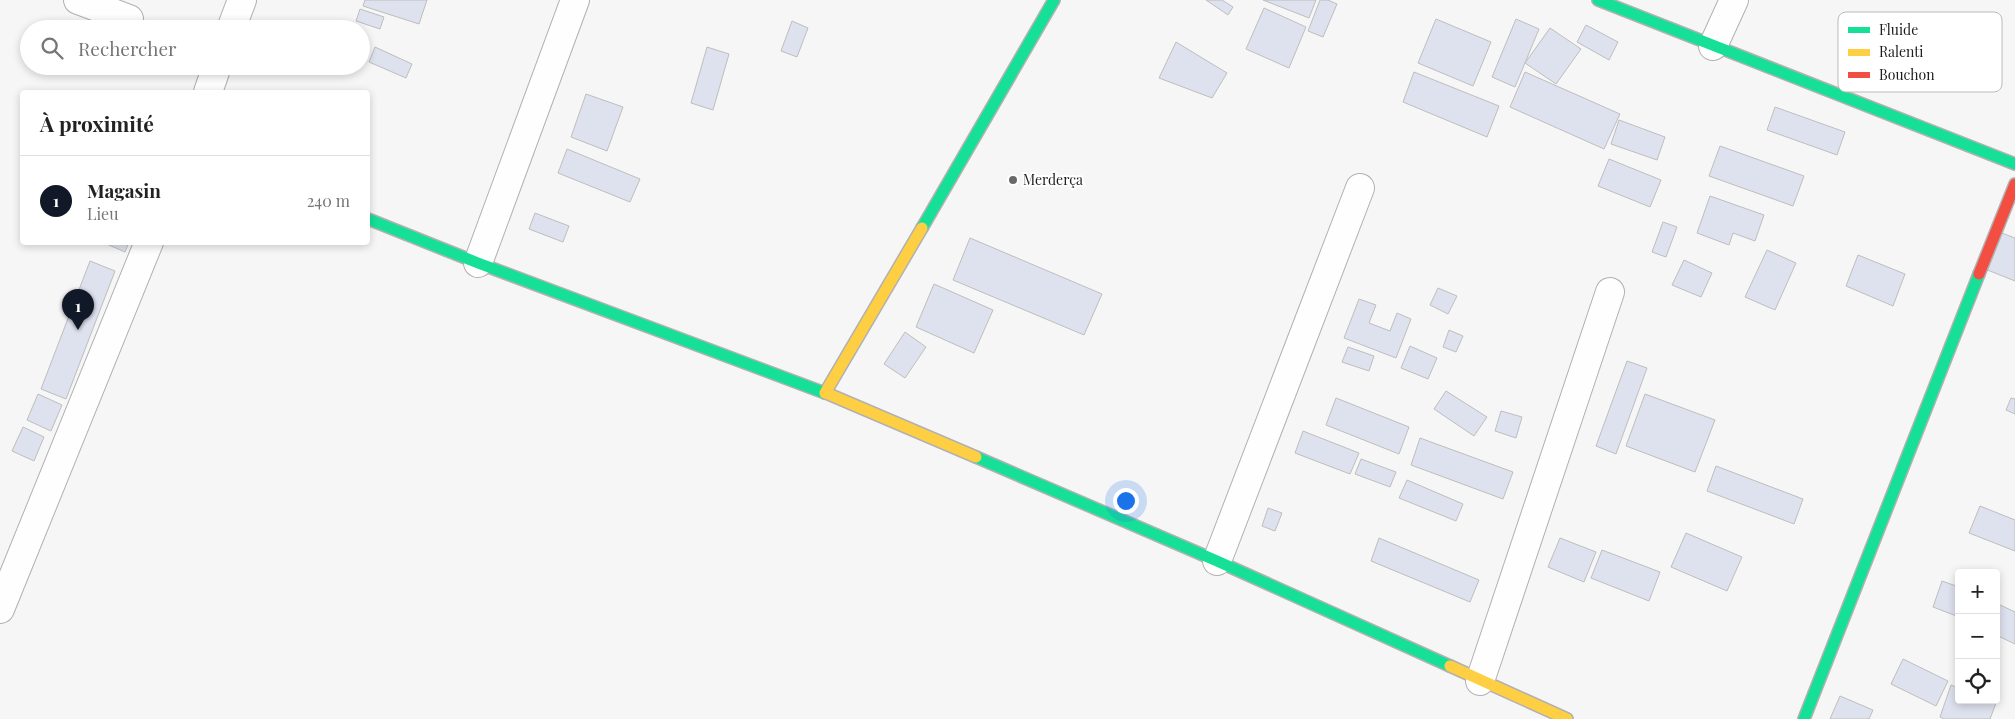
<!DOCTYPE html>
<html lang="fr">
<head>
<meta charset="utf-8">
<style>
  body { margin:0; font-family:"Playfair Display",serif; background:#f6f6f6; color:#222 }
  .controls { position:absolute; right:15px; bottom:15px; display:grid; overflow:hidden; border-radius:5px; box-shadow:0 2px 8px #0003 }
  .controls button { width:45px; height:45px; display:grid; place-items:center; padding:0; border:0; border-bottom:1px solid #e0e0e0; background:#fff; color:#222; font:25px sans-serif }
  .you { position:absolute; left:1125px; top:500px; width:18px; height:18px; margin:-12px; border:4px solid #fff; border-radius:50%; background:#1a73e8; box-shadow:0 0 0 8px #1a73e833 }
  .badge { display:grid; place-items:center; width:32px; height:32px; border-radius:50%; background:#111827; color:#fff; font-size:16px; font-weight:700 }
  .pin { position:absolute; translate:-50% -41px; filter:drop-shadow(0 1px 2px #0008) }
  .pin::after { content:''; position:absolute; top:26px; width:18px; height:15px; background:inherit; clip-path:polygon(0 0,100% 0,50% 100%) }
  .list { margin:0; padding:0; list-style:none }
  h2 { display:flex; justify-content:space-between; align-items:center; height:65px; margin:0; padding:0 20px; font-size:21px }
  h2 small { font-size:16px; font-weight:400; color:#767676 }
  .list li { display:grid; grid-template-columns:32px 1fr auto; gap:15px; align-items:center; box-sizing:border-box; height:90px; padding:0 20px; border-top:1px solid #e0e0e0 }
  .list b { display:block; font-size:19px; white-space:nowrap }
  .list p { margin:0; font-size:16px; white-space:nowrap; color:#767676 }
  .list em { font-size:16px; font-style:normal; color:#767676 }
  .icon { flex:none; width:28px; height:28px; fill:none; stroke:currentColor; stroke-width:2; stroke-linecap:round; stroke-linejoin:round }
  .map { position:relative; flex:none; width:2015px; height:719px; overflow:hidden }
  .search { position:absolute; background:#fff; box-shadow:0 2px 8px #0003; left:20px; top:20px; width:350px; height:55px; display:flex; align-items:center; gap:12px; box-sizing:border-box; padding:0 18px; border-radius:28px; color:#767676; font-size:19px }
  .panel { position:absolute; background:#fff; box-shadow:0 2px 8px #0003; left:20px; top:90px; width:350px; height:155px; border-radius:5px }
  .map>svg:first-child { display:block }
</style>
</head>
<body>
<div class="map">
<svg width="2015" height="719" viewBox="0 0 2015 719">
  <rect width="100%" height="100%" fill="#f6f6f7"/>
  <g fill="#dee1ee" stroke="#bebebe">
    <path d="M365,0H427L419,24L363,6Z"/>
    <path d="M1206,0H1222L1233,7L1228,15Z"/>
    <path d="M1263,0H1316L1309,18Z"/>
    <path d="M1320,0H1328L1337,4L1323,37L1308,31Z"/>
    <path d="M1264,8L1306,27L1289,68L1246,49Z"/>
    <path d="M360,9L384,17L380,29L356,21Z"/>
    <path d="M1436,19L1491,42L1473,86L1418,63Z"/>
    <path d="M1516,19L1539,29L1515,87L1492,77Z"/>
    <path d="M792,21L808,28L797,57L781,51Z"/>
    <path d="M1586,25L1618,42L1609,60L1577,42Z"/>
    <path d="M1550,28L1581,49L1556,84L1525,63Z"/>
    <path d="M1176,42L1227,73L1212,98L1159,78Z"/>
    <path d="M375,47L412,64L406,78L369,62Z"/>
    <path d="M707,47L729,54L713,110L691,103Z"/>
    <path d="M1414,72L1499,106L1487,137L1403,102Z"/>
    <path d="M1525,72L1620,114L1604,149L1510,107Z"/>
    <path d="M586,94L623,107L607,151L571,137Z"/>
    <path d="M1775,107L1845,132L1837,155L1767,130Z"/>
    <path d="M1619,120L1665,137L1657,160L1611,144Z"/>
    <path d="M1720,146L1804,176L1793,206L1709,176Z"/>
    <path d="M567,149L640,179L630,202L558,173Z"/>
    <path d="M1609,159L1661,180L1650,207L1598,186Z"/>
    <path d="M1710,196L1764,215L1755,241L1733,233L1729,245L1697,233Z"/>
    <path d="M535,213L569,226L563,242L529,229Z"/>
    <path d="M1663,222L1677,227L1666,257L1652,252Z"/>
    <path d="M1999,232L2015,238V281L1985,269Z"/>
    <path d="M970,238L1102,294L1084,335L953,280Z"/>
    <path d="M102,242H129L125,252Z"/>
    <path d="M1767,250L1796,263L1775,310L1745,297Z"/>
    <path d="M1858,255L1905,274L1893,306L1846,286Z"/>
    <path d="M1684,260L1712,273L1701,297L1672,285Z"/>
    <path d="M90,261L115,271L66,399L41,389Z"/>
    <path d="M934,284L993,310L974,353L916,327Z"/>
    <path d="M1438,288L1457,296L1448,314L1430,305Z"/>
    <path d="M1359,299L1376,305L1369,323L1390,331L1397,313L1411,319L1396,358L1344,338Z"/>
    <path d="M1449,330L1463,336L1456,352L1443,347Z"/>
    <path d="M905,332L926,347L905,378L884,364Z"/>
    <path d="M1410,346L1437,358L1428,379L1401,368Z"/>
    <path d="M1348,347L1374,356L1369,371L1342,362Z"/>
    <path d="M1627,361L1647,368L1616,454L1596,446Z"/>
    <path d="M1446,391L1487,417L1474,436L1434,409Z"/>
    <path d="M38,394L62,405L51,431L27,420Z"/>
    <path d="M1645,394L1715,420L1695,472L1626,446Z"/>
    <path d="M1336,398L1409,427L1399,454L1326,425Z"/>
    <path d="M2011,398L2015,399V414L2006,410Z"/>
    <path d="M1501,411L1522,417L1516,438L1495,431Z"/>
    <path d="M23,427L44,437L34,461L12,451Z"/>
    <path d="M1303,431L1359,453L1350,474L1295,453Z"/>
    <path d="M1420,438L1513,472L1503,499L1411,465Z"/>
    <path d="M1361,459L1396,472L1390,487L1355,474Z"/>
    <path d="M1716,466L1803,499L1794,524L1707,491Z"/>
    <path d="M1407,480L1463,504L1456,521L1399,498Z"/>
    <path d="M1980,506L2015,520V551L1969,533Z"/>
    <path d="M1268,508L1282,513L1275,531L1262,526Z"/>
    <path d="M1686,533L1742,557L1727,591L1671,567Z"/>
    <path d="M1379,538L1479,580L1470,602L1371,561Z"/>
    <path d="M1560,538L1596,552L1584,582L1548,567Z"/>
    <path d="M1602,550L1660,572L1649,601L1591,578Z"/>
    <path d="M1942,581L1959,587V617L1933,607Z"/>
    <path d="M1996,603L2015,612V644L1996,635Z"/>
    <path d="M1903,659L1948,681L1936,706L1891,684Z"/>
    <path d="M1951,685L1959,688V700H1990L1996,703L1990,719H1944L1940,717Z"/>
    <path d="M1840,696L1873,710L1869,719H1830Z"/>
  </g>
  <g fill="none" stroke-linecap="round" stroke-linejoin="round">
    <g stroke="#b1b1b2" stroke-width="30">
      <g id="street">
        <path d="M78,0L129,19"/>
        <path d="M231,29L242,0"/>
        <path d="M1713,46L1734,0"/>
        <path d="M208,92L217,66"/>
        <path d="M478,263L575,0"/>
        <path d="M1217,561L1360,188"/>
        <path d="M0,609L149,242"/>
        <path d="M1480,681L1610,292"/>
      </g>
    </g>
    <g stroke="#b1b1b2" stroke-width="14">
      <g id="fast">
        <path d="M1598,0L2015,164"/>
        <path d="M368,219L478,263L825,393"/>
        <path d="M922,228L1054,0"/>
        <path d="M976,457L1217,561L1450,666"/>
        <path d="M1804,719L1979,274"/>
      </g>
    </g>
    <g stroke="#b1b1b2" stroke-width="14">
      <g id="slow">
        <path d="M825,393L922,228"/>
        <path d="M826,393L976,457"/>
        <path d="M1450,666L1567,719"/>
      </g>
    </g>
    <g stroke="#b1b1b2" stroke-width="14">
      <path id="jam" d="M1979,274L2015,184"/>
    </g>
    <use href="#street" stroke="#fefefe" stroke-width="28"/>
    <use href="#fast" stroke="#16e098" stroke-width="11"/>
    <use href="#slow" stroke="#ffcf43" stroke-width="11"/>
    <use href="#jam" stroke="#f24e42" stroke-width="11"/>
  </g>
  <circle fill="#686969" stroke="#fff" stroke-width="2" cx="1013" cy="180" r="5"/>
  <g text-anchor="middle" stroke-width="4" stroke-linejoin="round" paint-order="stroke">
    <g font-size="14" fill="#1c1d1d" stroke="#fff" text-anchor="start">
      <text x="1023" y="185">Merderça</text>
    </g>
  </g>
  <rect x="1838" y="12" width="164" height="80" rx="8" fill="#fff" stroke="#bbb" stroke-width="1"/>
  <rect x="1848" y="27" width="22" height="6" fill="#16e098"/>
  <rect x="1848" y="49" width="22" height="7" fill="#ffcf43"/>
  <rect x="1848" y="72" width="22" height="6" fill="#f24e42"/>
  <g font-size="14" fill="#1c1d1d">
    <text x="1879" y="35">Fluide</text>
    <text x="1879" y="57">Ralenti</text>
    <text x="1879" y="80">Bouchon</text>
  </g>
</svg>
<div class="controls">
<button>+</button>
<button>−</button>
<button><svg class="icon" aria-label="locate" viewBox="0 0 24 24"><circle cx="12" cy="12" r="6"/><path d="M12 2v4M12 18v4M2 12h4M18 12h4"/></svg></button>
</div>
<div class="you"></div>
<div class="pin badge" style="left:78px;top:330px">1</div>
<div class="search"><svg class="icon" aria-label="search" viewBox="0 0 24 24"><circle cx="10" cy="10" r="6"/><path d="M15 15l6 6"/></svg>Rechercher</div>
<section class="panel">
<h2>À proximité<small></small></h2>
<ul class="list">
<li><span class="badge">1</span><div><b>Magasin</b><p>Lieu</p></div><em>240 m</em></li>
</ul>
</section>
</div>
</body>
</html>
